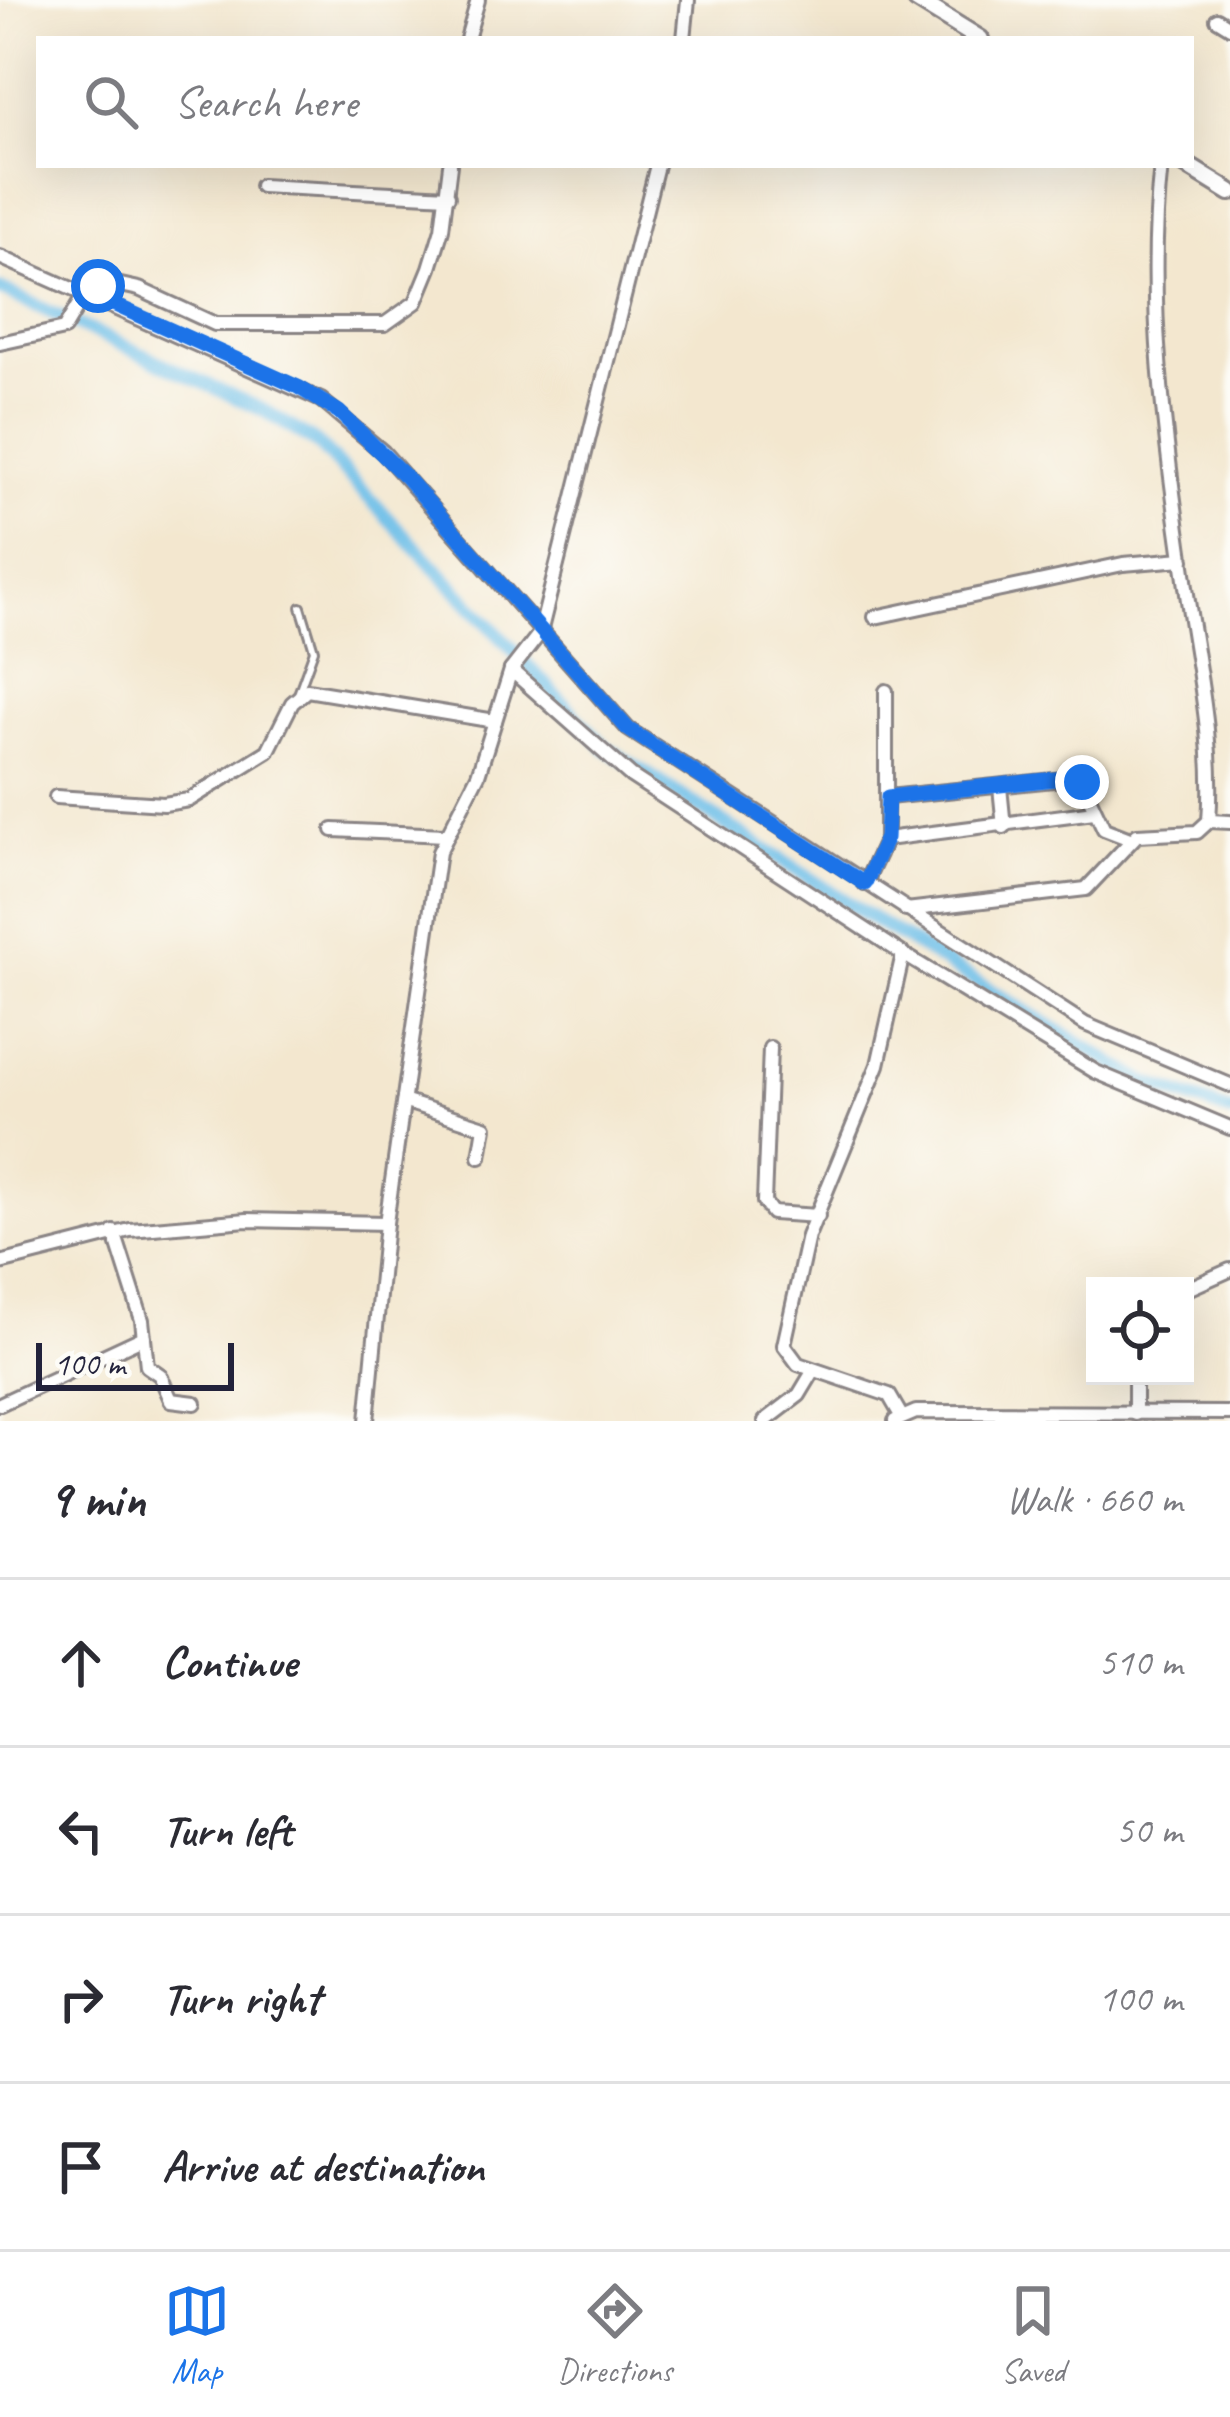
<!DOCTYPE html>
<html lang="en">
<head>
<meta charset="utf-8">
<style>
  body { margin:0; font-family:Caveat,sans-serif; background:#f2f2f3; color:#2b2b33 }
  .controls { position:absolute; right:36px; bottom:36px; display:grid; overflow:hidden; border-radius:0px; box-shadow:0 12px 48px #0002 }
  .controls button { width:108px; height:108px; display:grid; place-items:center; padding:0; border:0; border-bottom:3px solid #e1e1e2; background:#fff; color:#2b2b33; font:60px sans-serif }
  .scale { position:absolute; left:36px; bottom:30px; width:198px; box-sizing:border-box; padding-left:12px; border:6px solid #22223b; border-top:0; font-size:33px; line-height:42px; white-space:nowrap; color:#22223b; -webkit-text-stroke:9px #fdfcf7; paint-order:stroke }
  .stop { position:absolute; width:36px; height:36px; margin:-27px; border:9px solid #1a73e8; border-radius:50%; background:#fff }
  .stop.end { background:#1a73e8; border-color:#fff; box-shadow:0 3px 12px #0008 }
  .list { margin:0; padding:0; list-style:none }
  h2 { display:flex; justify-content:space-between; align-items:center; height:156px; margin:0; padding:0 48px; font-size:51px }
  h2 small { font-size:39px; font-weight:400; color:#7c7c81 }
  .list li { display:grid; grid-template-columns:78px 1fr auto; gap:36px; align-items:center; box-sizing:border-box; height:168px; padding:0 48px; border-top:3px solid #e1e1e2 }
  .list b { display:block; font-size:45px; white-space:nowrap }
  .list em { font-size:39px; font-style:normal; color:#7c7c81 }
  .icon { flex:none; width:66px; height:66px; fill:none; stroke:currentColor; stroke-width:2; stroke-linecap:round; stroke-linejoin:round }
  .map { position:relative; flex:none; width:1230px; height:1421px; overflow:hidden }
  .search { position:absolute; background:#fff; box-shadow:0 12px 48px #0002; left:36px; right:36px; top:36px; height:132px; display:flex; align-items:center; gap:30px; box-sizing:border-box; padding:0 42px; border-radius:0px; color:#7c7c81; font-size:45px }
  .sheet { height:828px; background:#fff }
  nav { display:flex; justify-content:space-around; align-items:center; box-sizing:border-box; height:168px; border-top:3px solid #e1e1e2; background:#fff; font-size:33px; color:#7c7c81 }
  nav a { display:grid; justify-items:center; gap:6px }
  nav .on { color:#1a73e8 }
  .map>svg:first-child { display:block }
</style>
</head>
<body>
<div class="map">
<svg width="1230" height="1421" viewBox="0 0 1230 1421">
  <rect width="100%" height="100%" fill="#fdfcf7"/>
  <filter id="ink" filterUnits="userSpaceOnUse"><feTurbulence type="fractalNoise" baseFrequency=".00833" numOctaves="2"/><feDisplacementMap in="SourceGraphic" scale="24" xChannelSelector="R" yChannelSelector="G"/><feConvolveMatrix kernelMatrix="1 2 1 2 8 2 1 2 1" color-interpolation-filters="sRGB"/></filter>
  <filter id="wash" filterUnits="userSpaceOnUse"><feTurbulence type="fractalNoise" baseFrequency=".004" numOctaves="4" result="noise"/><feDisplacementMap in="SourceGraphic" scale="48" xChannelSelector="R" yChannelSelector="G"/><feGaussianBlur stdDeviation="2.7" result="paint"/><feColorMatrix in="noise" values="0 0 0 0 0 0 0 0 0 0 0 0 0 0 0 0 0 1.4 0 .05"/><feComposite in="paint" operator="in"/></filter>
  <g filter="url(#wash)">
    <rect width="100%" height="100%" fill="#f3e7cf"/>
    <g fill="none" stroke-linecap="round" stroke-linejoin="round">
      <path stroke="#6bbde7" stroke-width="14" d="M0,289L265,411L318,444L605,747L879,923L1142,1081L1230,1112"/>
    </g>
  </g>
  <g filter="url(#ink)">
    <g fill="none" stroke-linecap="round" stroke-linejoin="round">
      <g stroke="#8a8485" stroke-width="12">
        <path id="lane" d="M298,694L314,650L301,607"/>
      </g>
      <g stroke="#8a8485" stroke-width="18">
        <g id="street">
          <path d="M1217,19L1230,27"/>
          <path d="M467,39L478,0"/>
          <path d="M684,39L688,0"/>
          <path d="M261,186L448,196"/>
          <path d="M0,257L321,400L383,452L628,729L1085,1024L1230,1085"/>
          <path d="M0,343L64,329L86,292L107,282L139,289L215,324H385L416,302L430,268L442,229L450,165"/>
          <path d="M875,617L1123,564L1183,559"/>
          <path d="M511,670L631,776L903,954L1096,1072L1230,1128"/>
          <path d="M1000,787L1004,827"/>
          <path d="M56,797L164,804L189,800L268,751L292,703L307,690L495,721"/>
          <path d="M888,797L1074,778L1082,782L1104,829L1130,839"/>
          <path d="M1209,821L1230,822"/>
          <path d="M333,830L445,835"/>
          <path d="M886,839L1094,812"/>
          <path d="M865,884L886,839V691"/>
          <path d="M906,910L1086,889L1137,835L1197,832L1209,821C1215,745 1198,669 1187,594C1167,451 1145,309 1161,165"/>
          <path d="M770,1048L764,1202L772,1213L818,1216"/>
          <path d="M406,1102L485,1127L480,1157"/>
          <path d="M114,1232L142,1320L147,1366L160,1375L171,1400L195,1403"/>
          <path d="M0,1263L130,1230L247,1220L386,1223"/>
          <path d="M1185,1290L1230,1270"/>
          <path d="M0,1404L144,1337"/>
          <path d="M900,1414L889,1395L798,1364L784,1345L808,1236L878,1065L903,954"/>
          <path d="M1135,1414V1376"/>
          <path d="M367,1421L386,1223L439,852L478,775L511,670L540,633L657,165"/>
          <path d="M765,1421L799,1395L814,1370"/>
          <path d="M895,1421L916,1412L1230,1413"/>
        </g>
      </g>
      <g stroke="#8a8485" stroke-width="22">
        <g id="secondary">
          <path d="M917,0L980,39"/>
          <path d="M1186,165L1230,192"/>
        </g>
      </g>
      <use href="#lane" stroke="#fff" stroke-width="6"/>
      <use href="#street" stroke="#fff" stroke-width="12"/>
      <use href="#secondary" stroke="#fff" stroke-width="16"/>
    </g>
  </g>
  <g fill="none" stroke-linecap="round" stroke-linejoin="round" filter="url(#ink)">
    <path stroke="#1a73e8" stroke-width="15" d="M98,286L86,292L298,387L339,412L406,477L628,729L865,884L886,838L888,797L1065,778L1082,782"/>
  </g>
</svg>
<div class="controls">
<button><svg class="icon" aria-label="locate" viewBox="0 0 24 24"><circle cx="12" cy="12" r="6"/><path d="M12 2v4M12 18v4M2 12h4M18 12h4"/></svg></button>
</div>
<div class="scale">100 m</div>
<div class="stop" style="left:98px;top:286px"></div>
<div class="stop end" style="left:1082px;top:782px"></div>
<div class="search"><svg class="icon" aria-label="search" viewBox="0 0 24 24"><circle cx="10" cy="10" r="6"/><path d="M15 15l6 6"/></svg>Search here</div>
</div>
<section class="sheet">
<h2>9 min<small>Walk · 660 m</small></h2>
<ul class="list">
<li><svg class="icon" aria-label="ahead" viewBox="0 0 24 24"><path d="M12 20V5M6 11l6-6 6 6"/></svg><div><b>Continue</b></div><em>510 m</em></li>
<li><svg class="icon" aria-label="left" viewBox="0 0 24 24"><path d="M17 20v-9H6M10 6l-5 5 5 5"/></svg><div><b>Turn left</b></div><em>50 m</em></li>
<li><svg class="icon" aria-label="right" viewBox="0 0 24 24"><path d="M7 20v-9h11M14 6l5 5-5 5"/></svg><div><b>Turn right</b></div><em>100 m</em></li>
<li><svg class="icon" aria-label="arrive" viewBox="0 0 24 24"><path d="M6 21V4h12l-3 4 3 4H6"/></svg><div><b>Arrive at destination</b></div></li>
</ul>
</section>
<nav>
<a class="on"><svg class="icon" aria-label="map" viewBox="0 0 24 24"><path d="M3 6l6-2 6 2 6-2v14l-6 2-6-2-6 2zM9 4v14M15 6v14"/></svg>Map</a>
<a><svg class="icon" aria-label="directions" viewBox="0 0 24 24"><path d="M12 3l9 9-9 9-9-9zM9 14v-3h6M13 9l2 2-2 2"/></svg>Directions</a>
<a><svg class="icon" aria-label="saved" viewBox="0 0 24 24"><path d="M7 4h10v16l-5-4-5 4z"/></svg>Saved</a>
</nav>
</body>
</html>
